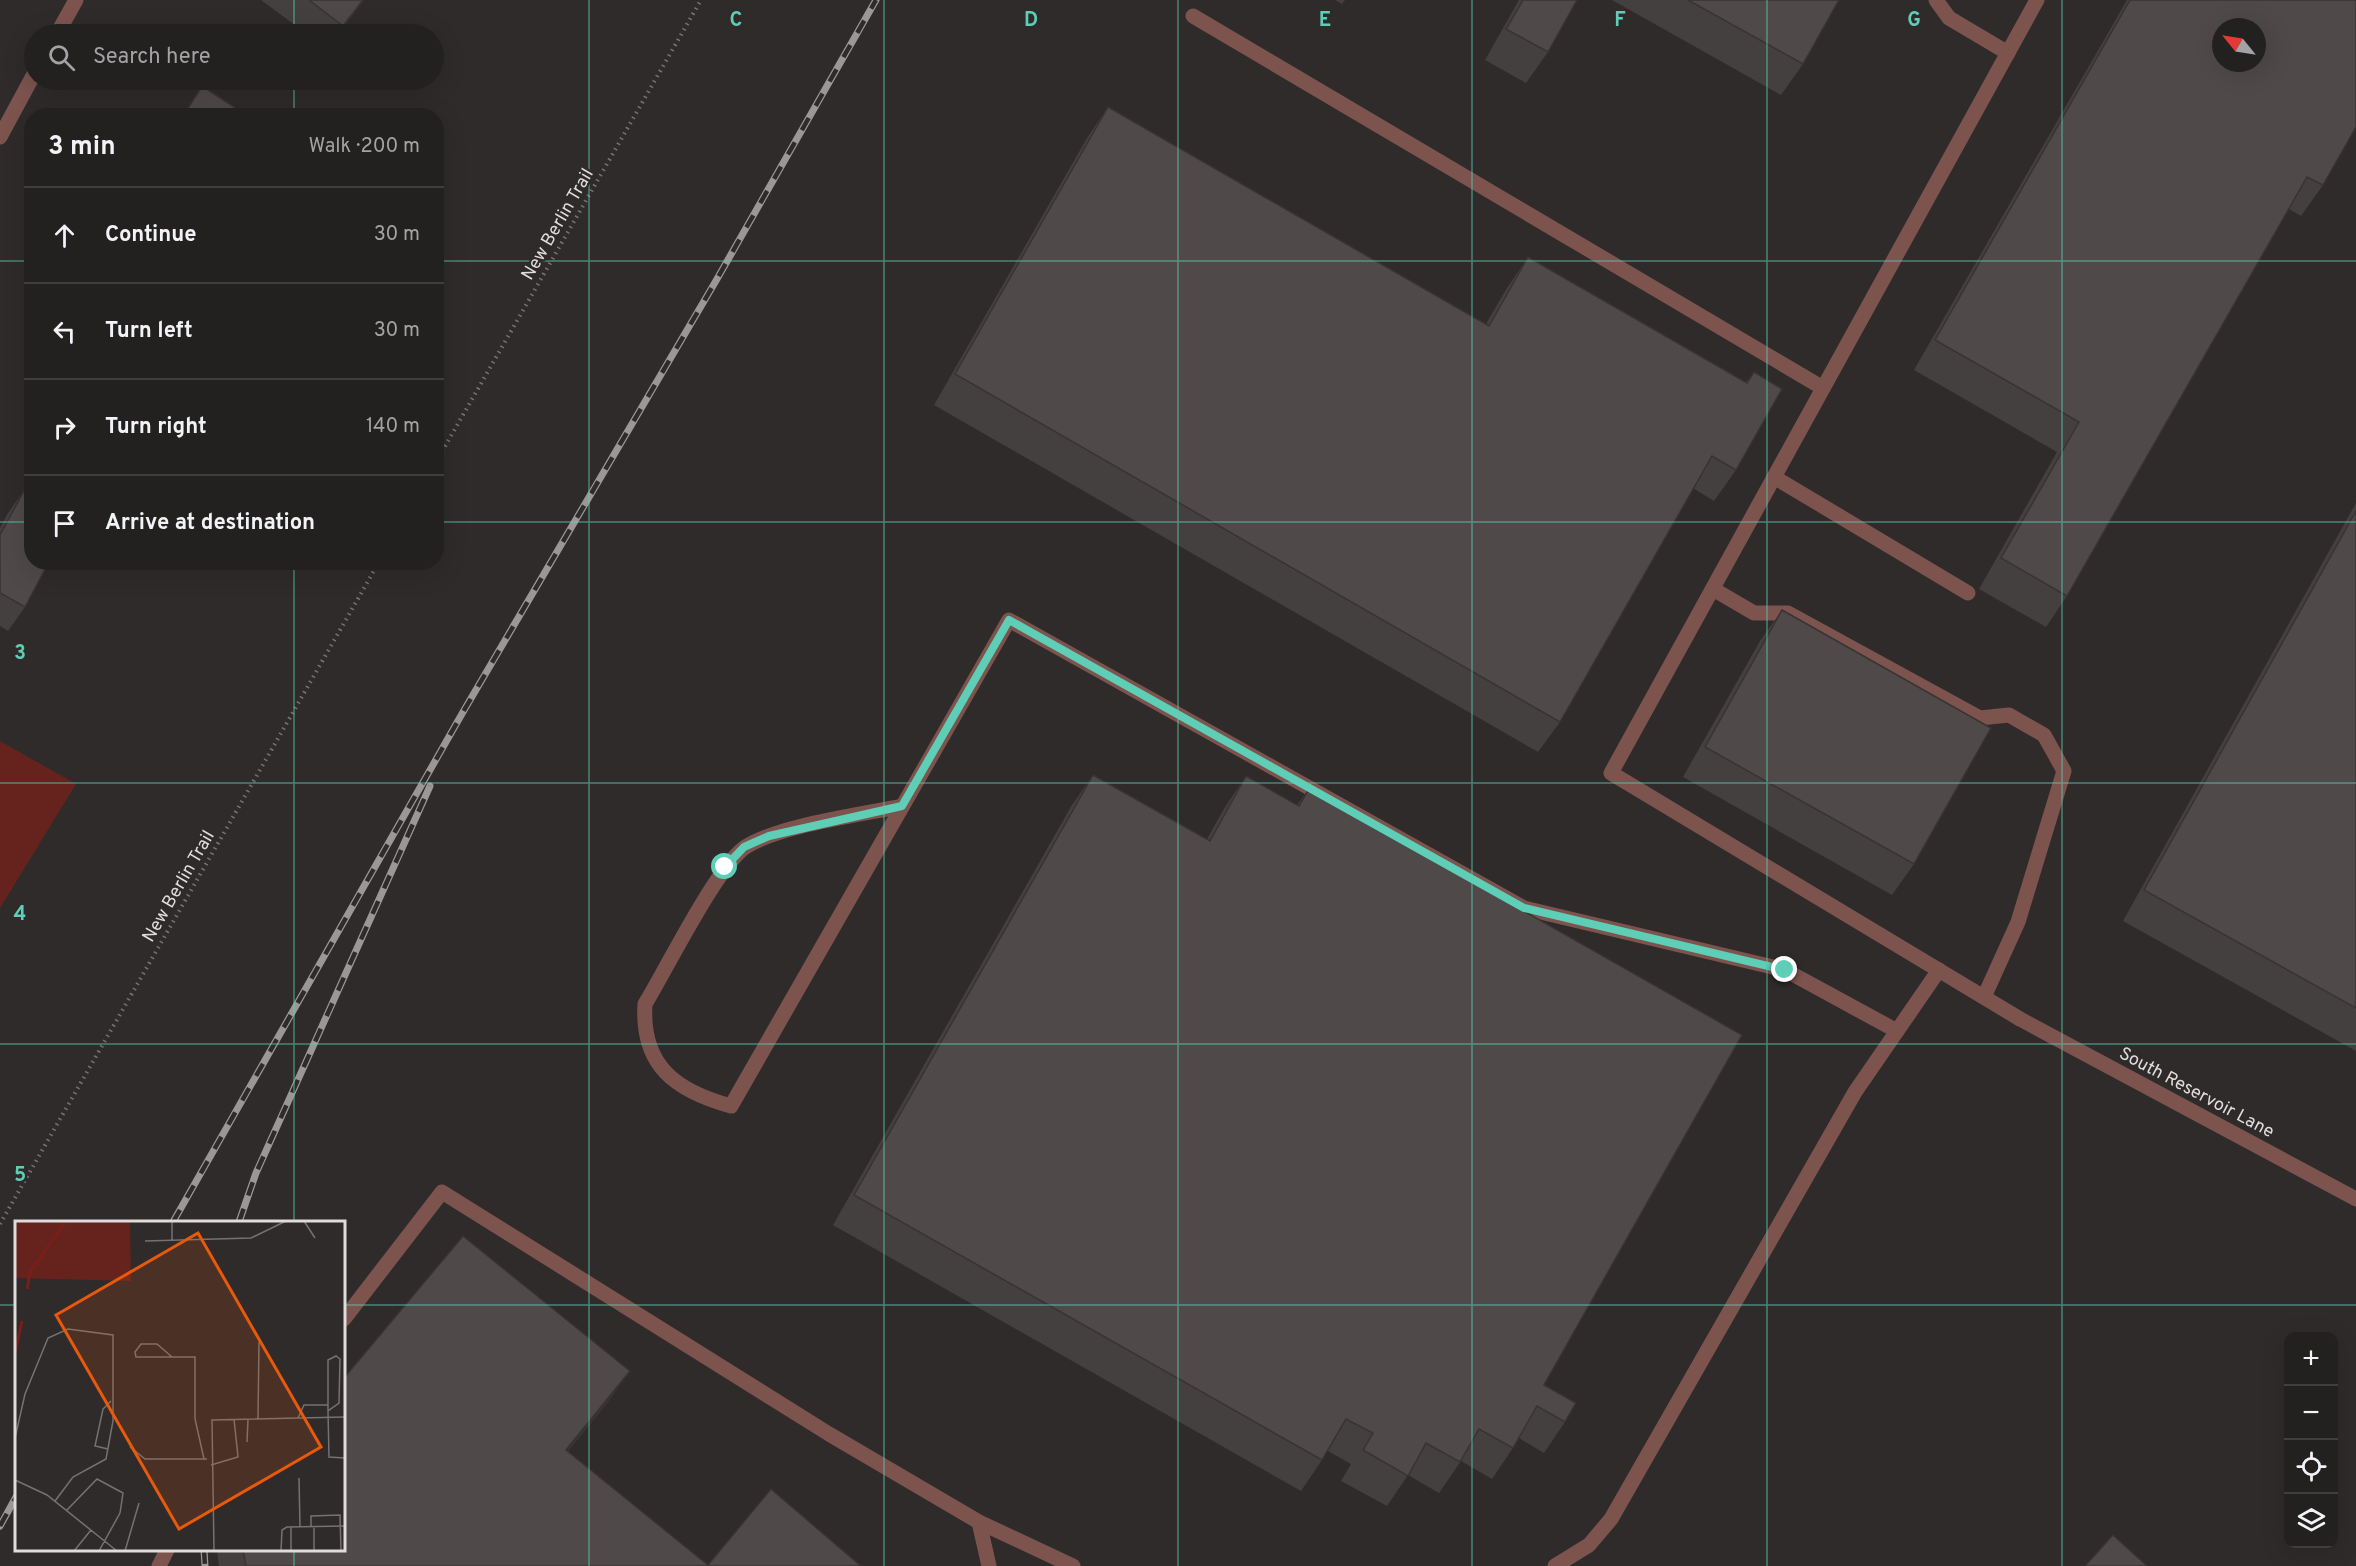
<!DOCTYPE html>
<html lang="en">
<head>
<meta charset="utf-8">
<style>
  body { margin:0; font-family:Overpass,sans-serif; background:#2f2d2d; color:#f1f3f6 }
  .controls { position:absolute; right:18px; bottom:18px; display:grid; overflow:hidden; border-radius:12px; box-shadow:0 6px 24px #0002 }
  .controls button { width:54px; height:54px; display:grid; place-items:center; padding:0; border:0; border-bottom:2px solid #403e3e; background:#232020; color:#f1f3f6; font:30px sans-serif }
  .compass { position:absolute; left:2212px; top:18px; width:54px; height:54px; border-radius:50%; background:#232020; box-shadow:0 6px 24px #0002; rotate:300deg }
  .stop { position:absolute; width:18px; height:18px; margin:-14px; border:4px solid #5eceb7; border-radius:50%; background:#fff }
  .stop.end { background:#5eceb7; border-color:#fff; box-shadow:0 2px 6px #0008 }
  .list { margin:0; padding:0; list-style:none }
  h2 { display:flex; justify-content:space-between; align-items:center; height:78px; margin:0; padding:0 24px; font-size:26px }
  h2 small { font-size:20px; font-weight:400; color:#a3a3a5 }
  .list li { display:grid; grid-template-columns:39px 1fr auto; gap:18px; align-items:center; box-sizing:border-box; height:96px; padding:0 24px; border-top:2px solid #403e3e }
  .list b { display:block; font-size:22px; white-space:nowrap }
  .list em { font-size:20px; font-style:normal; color:#a3a3a5 }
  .icon { flex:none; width:33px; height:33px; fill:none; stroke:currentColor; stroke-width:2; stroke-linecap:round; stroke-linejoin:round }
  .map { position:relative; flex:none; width:2356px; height:1566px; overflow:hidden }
  .search { position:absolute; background:#232020; box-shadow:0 6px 24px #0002; left:24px; top:24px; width:420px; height:66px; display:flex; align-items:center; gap:15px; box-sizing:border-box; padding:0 21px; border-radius:33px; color:#a3a3a5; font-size:22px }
  .panel { position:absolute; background:#232020; box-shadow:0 6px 24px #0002; left:24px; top:108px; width:420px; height:462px; border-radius:24px }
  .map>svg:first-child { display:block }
</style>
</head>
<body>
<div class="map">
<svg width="2356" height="1566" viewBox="0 0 2356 1566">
  <rect width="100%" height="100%" fill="#2f2b2a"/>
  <path fill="#66231d" d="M0,741L76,784L0,908Z"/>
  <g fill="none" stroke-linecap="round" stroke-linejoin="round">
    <g stroke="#767372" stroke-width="4" stroke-dasharray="1.5 4.5" stroke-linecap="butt">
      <path d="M436,462L701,0"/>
      <path d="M0,1224L379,562"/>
    </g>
    <g stroke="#7d534e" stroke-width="15">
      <path d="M1936,0L1949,18L2008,53"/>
      <path d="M1193,16L1823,388"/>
      <path d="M1774,477L1968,593"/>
      <path d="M1713,589L1754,613H1788L1980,718L2009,715L2044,735L2064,771L2018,922L1984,997"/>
      <path d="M902,806C860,815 782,825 747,846C719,862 665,972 645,1004C641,1066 676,1091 731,1106L1009,620L1524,908L1785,970L1897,1031"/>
      <path d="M2020,1019L1611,773L2037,0"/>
      <path d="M344,1319L442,1192L829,1434L979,1522L1073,1566"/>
      <path d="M979,1522L989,1566"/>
      <path d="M159,1566L167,1550"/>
      <path d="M1555,1566L1589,1545L1611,1519L1855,1092L1939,970"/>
    </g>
    <g stroke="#7d534e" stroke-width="15">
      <path d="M57,34L76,0"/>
      <path d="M0,137L34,74"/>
      <path d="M2020,1019L2356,1199"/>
    </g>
    <g stroke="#9b9796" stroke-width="7">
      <g id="rail">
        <path d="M173,1222L463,712L717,279L876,0"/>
        <path d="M239,1222L256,1173L430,786"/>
        <path d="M0,1526L16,1497"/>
        <path d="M204,1550L205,1566"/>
      </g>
    </g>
    <use href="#rail" stroke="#2f2b2a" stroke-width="4.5" stroke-dasharray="14" stroke-linecap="butt"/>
  </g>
  <g fill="#44403f">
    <path d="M261,0H364L338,34H307Z"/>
    <path d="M1335,0H1345L1342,4Z"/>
    <path d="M1519,0H1577L1548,52L1526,83L1485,60Z"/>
    <path d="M1612,0H1839L1803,64L1781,95Z"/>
    <path d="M2127,0H2356L2323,185L2301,216L2289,209L2067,596L2046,627L1979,589L2057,452L1914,370Z"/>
    <path d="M202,86L248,116H182Z"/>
    <path d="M1108,107L1486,324L1507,288L1528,257L1746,382L1754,372L1736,470L1714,501L1693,488L1560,722L1538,752L934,405L1087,138Z"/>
    <path d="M25,489V607L8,631L0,626V528L8,513Z"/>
    <path d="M2356,503V1051L2123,921Z"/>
    <path d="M1782,610L1914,864L1892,895L1683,777L1760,641Z"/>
    <path d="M1093,775L1207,839L1225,807L1246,776L1297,805L1309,789L1544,1385L1565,1422L1544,1453L1519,1438L1513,1448L1492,1479L1461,1461L1439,1493L1408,1475L1387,1506L1341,1481L1351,1464L1328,1451L1301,1491L833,1225L1072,805Z"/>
    <path d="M609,1401L568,1451L708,1565L861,1566H219L217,1550H344Z"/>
  </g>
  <path fill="#373433" d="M630,1371L609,1401L544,1480L566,1450Z"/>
  <g fill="#4f4a49" stroke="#373433" stroke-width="1.5" fill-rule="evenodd">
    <path d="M309,0H363L343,26Z"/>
    <path d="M1523,0H1577L1548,52L1506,29Z"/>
    <path d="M1688,0H1839L1803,64Z"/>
    <path d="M2130,0H2356V127L2323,185L2307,177L2067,596L2001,558L2079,422L1935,340ZM2221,27H2257V63H2221Z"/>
    <path d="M202,86L248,116H183Z"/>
    <path d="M1108,107L1489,326L1528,257L1747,383L1754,372L1782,389L1736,470L1712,456L1560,722L955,374Z"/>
    <path d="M25,489L32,493V562H49L25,607L0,593V532L1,533Z"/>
    <path d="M2356,511V1008L2144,890Z"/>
    <path d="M1782,610L1991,728L1914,864L1705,747Z"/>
    <path d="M1093,775L1210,841L1246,776L1299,806L1309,789L1742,1035L1544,1385L1576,1403L1565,1422L1537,1406L1513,1448L1479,1429L1460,1462L1426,1443L1408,1476L1363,1450L1373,1433L1346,1419L1322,1460L854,1195Z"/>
    <path d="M463,1236L630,1371L566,1450L708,1565L771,1489L861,1566H246L243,1550H344V1378Z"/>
    <path d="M2113,1535L2147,1566H2085Z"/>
  </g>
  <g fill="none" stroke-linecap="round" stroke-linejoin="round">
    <path stroke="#5eceb7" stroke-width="8" d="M725,867L744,847L769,836L902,806L1009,620L1524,908L1785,970"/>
  </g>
  <path fill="none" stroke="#5eceb7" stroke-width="1.5" stroke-opacity="0.55" d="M294,0V34M589,0V1566M884,0V1566M1178,0V1566M1472,0V1566M1767,0V1566M2062,0V1566M294,80V116M0,261H32M436,261H2356M0,522H32M436,522H2356M294,562V1222M0,783H2356M0,1044H2356M0,1305H16M344,1305H2356M294,1550V1566"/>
  <g text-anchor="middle" stroke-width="4.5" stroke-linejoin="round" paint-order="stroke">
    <g font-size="18" fill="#dfdcdb" stroke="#2f2b2a">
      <text transform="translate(557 224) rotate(-60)" y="6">New Berlin Trail</text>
      <text transform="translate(178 886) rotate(-60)" y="6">New Berlin Trail</text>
      <text transform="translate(2197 1092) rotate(28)" y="6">South Reservoir Lane</text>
    </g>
  </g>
  <g transform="translate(15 1221)">
    <rect width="330" height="330" fill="#2f2b2a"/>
    <path d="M0,0H115L116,60L0,57Z" fill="#66231d"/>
    <path fill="none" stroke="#791e18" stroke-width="3" d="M12,68L15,51L51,0M0,132L7,100"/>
    <path fill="none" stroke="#757271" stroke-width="1.5" d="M157,0V19M289,0L300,17M130,20L236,17L271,0M157,136L142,123H126L120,131L121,136H180V198L189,238M313,190V139L321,135L325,138L324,182L313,190L314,236L330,237M283,197L289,184H313M243,198L244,121M0,217L10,173L33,117L53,108L98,114V200L91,238L58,256L40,280M232,221L233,198M115,226L130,238H192M93,228L80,225L88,188L96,180M196,244L223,236L219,198M284,257L285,306M0,259L32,274L102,330M52,289L82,258L108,272L105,292L84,330M276,306V330M296,306V295L325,294L326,330M299,306V330M59,330L76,309M110,330L124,282M199,330L197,199L330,196M266,330L267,309L272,306L330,305"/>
    <path fill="#e8590c" fill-opacity="0.15" stroke="#e8590c" stroke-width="3" d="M183,12L306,226L164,308L41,94Z"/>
    <rect width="330" height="330" fill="none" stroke="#dfdcdb" stroke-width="3"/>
  </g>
  <g font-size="20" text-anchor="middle" font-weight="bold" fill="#5eceb7" stroke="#2f2b2a" stroke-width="4.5" stroke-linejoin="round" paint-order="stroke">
    <text x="736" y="26">C</text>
    <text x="1031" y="26">D</text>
    <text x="1325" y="26">E</text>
    <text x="1620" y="26">F</text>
    <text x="1914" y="26">G</text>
    <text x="20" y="659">3</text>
    <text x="20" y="920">4</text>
    <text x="20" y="1181">5</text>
  </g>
</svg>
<div class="controls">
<button>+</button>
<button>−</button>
<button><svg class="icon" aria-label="locate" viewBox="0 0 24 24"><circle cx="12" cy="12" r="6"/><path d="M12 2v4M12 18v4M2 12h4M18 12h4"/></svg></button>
<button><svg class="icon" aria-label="layers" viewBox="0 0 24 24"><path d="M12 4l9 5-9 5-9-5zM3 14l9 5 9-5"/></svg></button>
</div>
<svg class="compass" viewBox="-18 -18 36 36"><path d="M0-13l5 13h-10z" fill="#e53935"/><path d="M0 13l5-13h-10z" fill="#a3a3a5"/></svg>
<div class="stop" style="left:725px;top:867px"></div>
<div class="stop end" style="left:1785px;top:970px"></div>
<div class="search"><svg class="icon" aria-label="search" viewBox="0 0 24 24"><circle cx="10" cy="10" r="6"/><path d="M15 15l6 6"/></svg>Search here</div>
<section class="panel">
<h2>3 min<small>Walk · 200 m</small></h2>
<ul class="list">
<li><svg class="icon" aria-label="ahead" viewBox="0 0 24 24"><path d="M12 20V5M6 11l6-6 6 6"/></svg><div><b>Continue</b></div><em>30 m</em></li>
<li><svg class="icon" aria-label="left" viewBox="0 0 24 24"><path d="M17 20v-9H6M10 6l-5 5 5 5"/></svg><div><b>Turn left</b></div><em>30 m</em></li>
<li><svg class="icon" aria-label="right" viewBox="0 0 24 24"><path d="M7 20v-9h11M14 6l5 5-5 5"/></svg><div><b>Turn right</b></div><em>140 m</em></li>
<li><svg class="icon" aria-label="arrive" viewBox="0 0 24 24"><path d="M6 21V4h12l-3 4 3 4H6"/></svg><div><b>Arrive at destination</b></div></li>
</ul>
</section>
</div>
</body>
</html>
